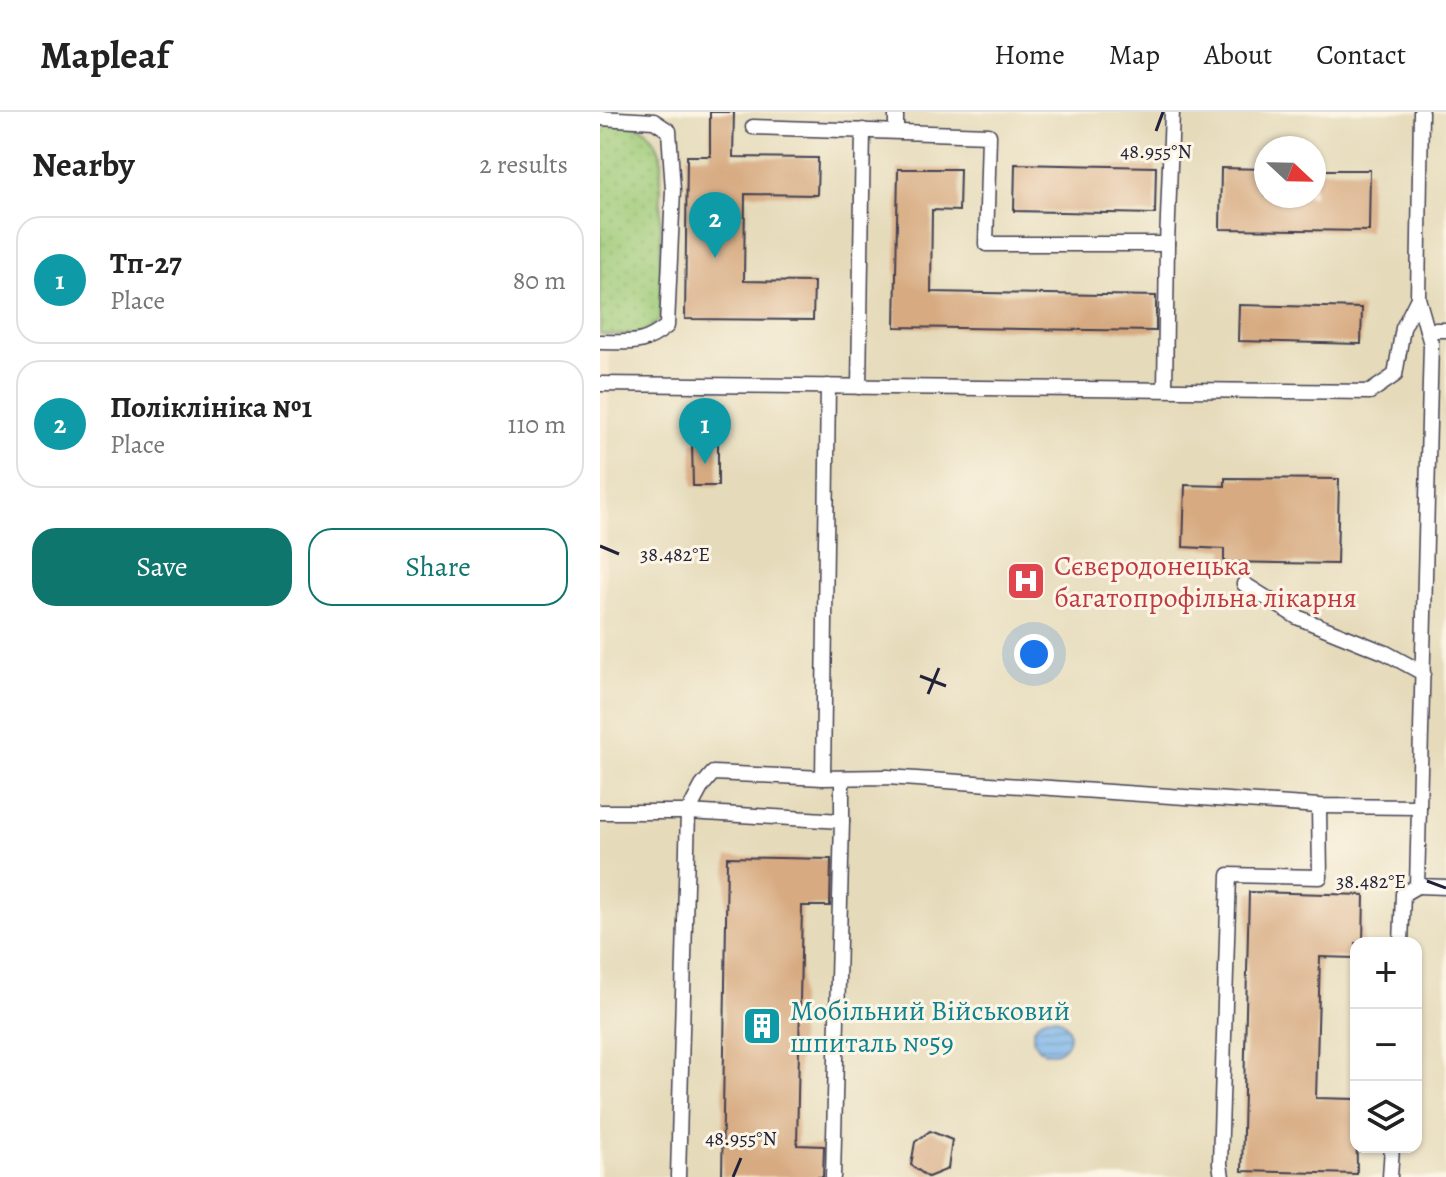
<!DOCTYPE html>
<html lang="en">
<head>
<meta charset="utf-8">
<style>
  body { margin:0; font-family:Alegreya,serif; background:#f2f2f2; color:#222 }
  .controls { position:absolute; right:24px; bottom:24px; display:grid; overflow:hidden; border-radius:16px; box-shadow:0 2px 6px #0004 }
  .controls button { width:72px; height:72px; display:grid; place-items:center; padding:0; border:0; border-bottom:2px solid #e0e0e0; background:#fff; color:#222; font:40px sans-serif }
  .compass { position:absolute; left:654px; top:24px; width:72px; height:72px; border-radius:50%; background:#fff; box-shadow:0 2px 6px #0004; rotate:112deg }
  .you { position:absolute; left:434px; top:542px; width:28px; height:28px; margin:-20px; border:6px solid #fff; border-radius:50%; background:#1a73e8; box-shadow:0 0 0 12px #1a73e833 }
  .badge { display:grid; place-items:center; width:52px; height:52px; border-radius:50%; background:#0f766e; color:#fff; font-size:26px; font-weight:700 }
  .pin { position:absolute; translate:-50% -66px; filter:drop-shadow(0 2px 4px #0008) }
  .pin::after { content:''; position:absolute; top:42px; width:28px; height:24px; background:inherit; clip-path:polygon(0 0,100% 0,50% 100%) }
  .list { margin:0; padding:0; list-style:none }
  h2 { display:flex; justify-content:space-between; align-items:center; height:104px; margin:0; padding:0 32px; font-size:34px }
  h2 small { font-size:26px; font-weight:400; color:#767676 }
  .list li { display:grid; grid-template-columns:52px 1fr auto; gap:24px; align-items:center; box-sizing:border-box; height:128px; margin:0 16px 16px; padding:0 16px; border:2px solid #e0e0e0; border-radius:24px }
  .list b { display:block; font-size:30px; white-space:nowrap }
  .list p { margin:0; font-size:26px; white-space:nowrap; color:#767676 }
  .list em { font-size:26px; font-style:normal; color:#767676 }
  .actions { display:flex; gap:16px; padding:24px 32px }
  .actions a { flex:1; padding:18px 0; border:2px solid #0f766e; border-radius:24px; text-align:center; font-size:28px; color:#0f766e }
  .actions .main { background:#0f766e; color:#fff }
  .icon { flex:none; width:44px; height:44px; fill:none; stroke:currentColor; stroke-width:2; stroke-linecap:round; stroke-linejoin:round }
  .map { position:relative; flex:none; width:846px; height:1065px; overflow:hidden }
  header { display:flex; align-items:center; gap:48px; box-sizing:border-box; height:112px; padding:0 40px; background:#fff; border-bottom:2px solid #e0e0e0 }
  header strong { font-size:38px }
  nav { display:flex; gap:44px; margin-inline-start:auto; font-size:28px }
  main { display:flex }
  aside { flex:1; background:#fff }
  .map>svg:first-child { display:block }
</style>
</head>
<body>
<header>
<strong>Mapleaf</strong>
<nav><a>Home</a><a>Map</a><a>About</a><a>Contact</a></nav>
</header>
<main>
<aside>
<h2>Nearby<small>2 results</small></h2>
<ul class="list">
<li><span class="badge" style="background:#0f9aa8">1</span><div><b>Тп-27</b><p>Place</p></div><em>80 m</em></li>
<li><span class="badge" style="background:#0f9aa8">2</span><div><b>Поліклініка №1</b><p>Place</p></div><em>110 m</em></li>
</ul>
<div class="actions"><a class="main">Save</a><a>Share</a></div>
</aside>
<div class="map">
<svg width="846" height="1065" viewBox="0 0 846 1065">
  <defs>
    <pattern id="grass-dots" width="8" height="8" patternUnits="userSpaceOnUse" patternTransform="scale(2)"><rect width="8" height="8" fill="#9dca77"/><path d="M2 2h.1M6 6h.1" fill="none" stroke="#87ad68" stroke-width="1.8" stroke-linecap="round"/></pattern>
    <pattern id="water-rules" width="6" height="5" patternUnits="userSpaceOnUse" patternTransform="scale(2)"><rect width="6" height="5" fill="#78b3e9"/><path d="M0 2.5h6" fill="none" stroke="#6291be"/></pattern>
  </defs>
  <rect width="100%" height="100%" fill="#fcf5e5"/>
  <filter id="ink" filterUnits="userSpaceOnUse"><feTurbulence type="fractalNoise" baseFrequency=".0125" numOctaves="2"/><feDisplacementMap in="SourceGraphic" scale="16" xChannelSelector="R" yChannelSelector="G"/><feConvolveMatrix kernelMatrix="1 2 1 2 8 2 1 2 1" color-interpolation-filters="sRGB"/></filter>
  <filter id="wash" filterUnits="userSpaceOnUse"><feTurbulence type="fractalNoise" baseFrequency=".006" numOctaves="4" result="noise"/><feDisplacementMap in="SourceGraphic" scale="32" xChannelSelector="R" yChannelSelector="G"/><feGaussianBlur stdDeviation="1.8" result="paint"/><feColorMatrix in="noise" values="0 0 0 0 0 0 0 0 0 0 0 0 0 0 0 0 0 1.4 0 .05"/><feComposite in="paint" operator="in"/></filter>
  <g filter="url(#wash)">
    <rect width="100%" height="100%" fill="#f8e6ce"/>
    <path fill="#e5daba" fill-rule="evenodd" d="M14,0H846V1065H0V788ZM666,36H714V84H666ZM756,831H816V1035H756Z"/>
    <path fill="url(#grass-dots)" stroke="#607659" stroke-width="2" d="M0,12C34,13 48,7 61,43L60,206C46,227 22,223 0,222Z"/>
    <circle fill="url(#water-rules)" stroke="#4d6a92" stroke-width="2" cx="451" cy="923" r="18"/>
    <g id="blocks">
      <g fill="#d7aa81">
        <path d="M110,0H134L133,45L218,46L217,83L145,82L144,169L214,170L213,208L85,207L87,44H110Z"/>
        <path d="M415,52L556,55L555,102L414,99Z"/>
        <path d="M621,56L666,57V84H714V58H770L769,119L620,117Z"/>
        <path d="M298,57H360L359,99L332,98L331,180L556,184V219L295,215Z"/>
        <path d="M639,193L762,196L761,232L638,229Z"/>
        <path d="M92,330H118V374H93Z"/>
        <path d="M625,366L739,367L737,452L624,450V437L583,435L585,373L625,374Z"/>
        <path d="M127,745L231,747L230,794H202L197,1033L224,1034L223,1065H122Z"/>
        <path d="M649,780L764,783L763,831H756V846L720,845L716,986L756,987L757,1062L642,1059Z"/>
        <path d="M330,1019L352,1028L348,1057L328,1065L311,1053L315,1030Z"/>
      </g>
    </g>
  </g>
  <g filter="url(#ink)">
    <use href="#blocks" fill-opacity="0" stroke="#423f51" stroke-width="2"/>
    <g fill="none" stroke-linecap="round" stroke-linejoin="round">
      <g stroke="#423f51" stroke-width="17">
        <g id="service">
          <path d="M0,6L54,9L69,19L73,78L67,214C43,234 31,230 0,230"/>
          <path d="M153,15L389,23L386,132H567"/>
          <path d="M296,18V0"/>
          <path d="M818,186L831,232L817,774L846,775"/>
          <path d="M827,218H846"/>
          <path d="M0,272L770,280L795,263L803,216L818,186L821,0"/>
          <path d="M259,275L263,18"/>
          <path d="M565,277L567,132L572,0"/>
          <path d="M644,472L697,505L786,541L823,561"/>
          <path d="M223,666L228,274"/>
          <path d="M242,666V709"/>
          <path d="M0,700H88L242,709L233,1065"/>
          <path d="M801,831L803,782L817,774"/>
          <path d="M78,1065L88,700L102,674L113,661L223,666L287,665L719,694L819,695"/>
          <path d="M622,1065L620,1052L629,763L720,765L719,694"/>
          <path d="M790,1065L792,1035"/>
        </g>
      </g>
      <use href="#service" stroke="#fff" stroke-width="14"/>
    </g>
  </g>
  <path fill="none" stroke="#22223b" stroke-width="3" d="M556,19L563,0M0,434L19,442M320,564L346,574M328,582L339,556M827,769L846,776M133,1065L141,1046"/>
  <defs>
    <g id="hospital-square" transform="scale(2)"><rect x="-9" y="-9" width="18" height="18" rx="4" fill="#e0444e" stroke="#fcf5e5"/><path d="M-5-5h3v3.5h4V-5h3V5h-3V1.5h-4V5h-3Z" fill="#fff"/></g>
    <g id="building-square" transform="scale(2)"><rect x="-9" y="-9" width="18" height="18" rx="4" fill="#0f9aa8" stroke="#fcf5e5"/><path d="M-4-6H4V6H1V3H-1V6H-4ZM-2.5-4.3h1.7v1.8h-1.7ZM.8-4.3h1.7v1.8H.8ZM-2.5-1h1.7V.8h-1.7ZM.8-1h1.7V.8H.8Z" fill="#fff"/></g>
  </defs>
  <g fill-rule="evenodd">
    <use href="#hospital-square" x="426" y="469"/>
    <use href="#building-square" x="162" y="914"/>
  </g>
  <g text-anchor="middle" stroke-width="6" stroke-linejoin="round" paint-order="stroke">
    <g font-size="28" fill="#be3a42" stroke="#fcf5e5" text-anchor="start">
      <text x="454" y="463">Сєвєродонецька<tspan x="454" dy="32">багатопрофільна лікарня</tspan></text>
    </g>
    <g font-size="28" fill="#0d838f" stroke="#fcf5e5" text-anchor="start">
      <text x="190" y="908">Мобільний Військовий<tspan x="190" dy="32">шпиталь №59</tspan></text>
    </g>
  </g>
  <g font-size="20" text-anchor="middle" fill="#22223b" stroke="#fcf5e5" stroke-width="6" stroke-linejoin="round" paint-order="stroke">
    <text x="556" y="46">48.955°N</text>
    <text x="75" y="449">38.482°E</text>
    <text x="771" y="776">38.482°E</text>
    <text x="141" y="1033">48.955°N</text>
  </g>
</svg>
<div class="controls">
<button>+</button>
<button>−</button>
<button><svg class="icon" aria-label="layers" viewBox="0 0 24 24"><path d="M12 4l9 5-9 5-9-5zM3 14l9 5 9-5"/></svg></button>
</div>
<svg class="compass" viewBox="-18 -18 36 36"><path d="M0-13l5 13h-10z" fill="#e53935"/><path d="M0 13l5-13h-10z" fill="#767676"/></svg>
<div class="you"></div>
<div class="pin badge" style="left:105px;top:352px;background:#0f9aa8">1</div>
<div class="pin badge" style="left:115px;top:146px;background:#0f9aa8">2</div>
</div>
</main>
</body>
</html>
